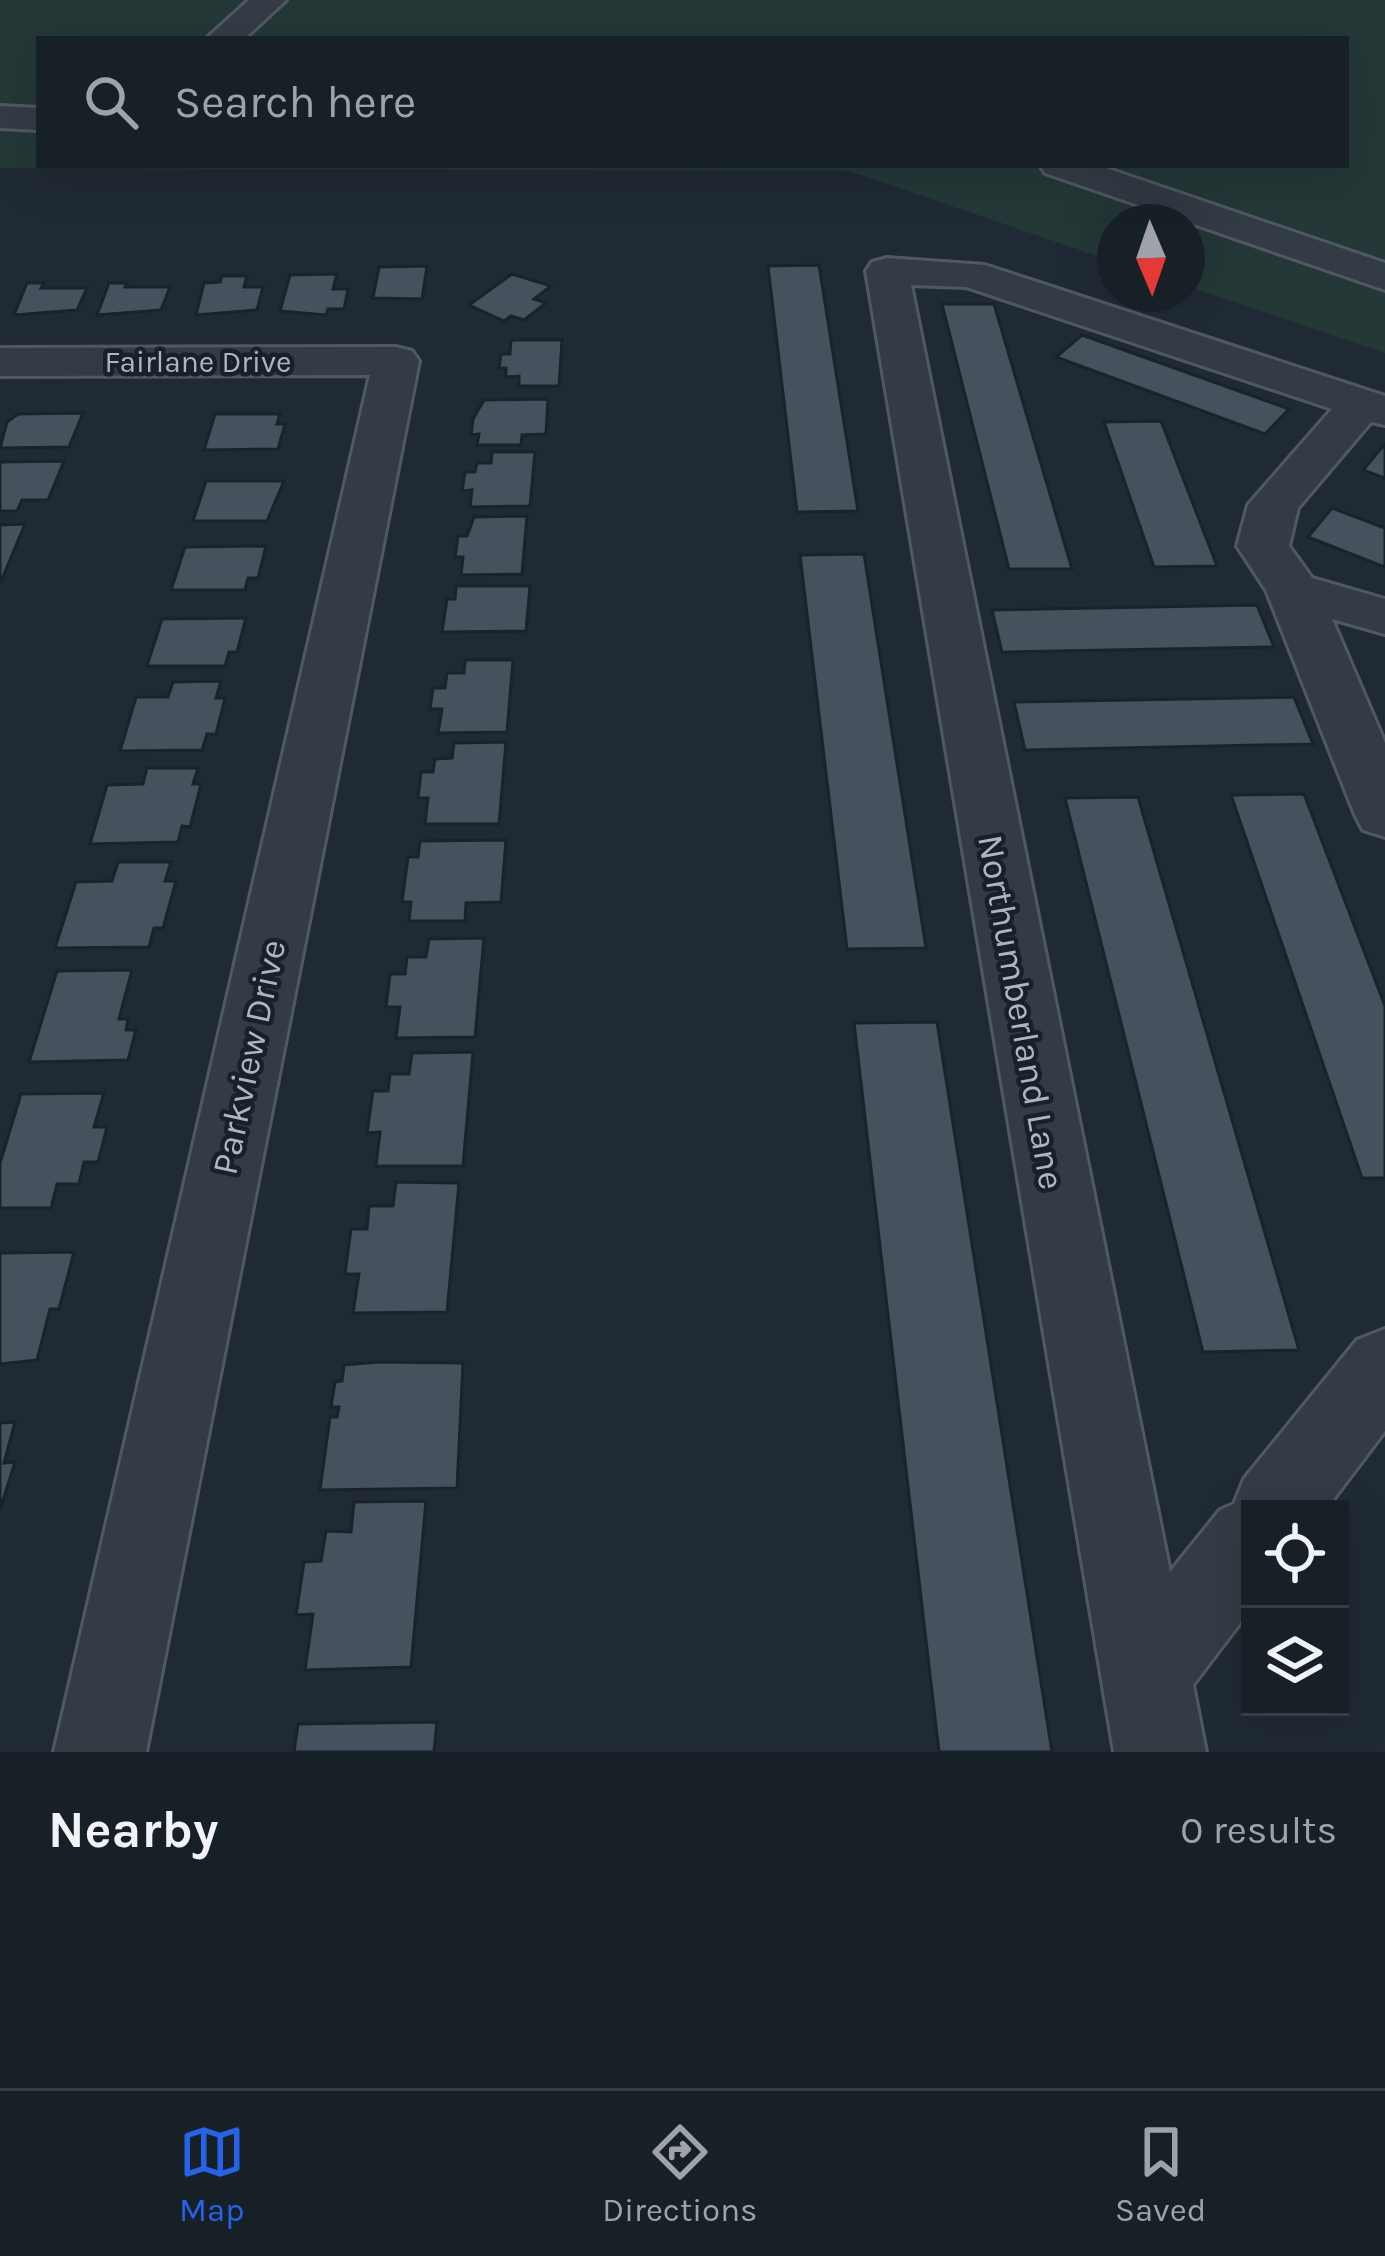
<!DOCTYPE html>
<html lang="en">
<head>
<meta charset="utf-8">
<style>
  body { margin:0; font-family:Karla,sans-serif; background:#21282f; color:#f1f3f6 }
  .controls { position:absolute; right:36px; bottom:36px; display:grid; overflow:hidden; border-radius:0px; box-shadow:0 12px 48px #0002 }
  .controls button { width:108px; height:108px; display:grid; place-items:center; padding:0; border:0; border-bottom:3px solid #363e44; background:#182027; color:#f1f3f6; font:60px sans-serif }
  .compass { position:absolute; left:1097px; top:204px; width:108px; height:108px; border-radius:50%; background:#182027; box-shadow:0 12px 48px #0002; rotate:178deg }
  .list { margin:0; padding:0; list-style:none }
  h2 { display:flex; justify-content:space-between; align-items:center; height:156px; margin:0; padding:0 48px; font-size:51px }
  h2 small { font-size:39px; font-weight:400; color:#9fa3a7 }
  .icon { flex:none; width:66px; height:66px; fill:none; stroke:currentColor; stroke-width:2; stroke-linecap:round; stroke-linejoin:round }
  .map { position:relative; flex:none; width:1385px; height:1752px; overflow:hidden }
  .search { position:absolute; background:#182027; box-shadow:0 12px 48px #0002; left:36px; right:36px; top:36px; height:132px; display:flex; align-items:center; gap:30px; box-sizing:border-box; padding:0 42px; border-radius:0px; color:#9fa3a7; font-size:45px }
  .sheet { height:336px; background:#182027 }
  nav { display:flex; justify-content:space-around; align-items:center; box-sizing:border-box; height:168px; border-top:3px solid #363e44; background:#182027; font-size:33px; color:#9fa3a7 }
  nav a { display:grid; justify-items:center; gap:6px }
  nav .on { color:#2563eb }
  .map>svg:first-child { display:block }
</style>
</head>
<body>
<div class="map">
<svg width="1385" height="1752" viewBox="0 0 1385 1752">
  <rect width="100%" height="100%" fill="#202a34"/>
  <path fill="#243837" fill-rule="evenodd" d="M0,0H1385V353L1187,286V222H1115V262L849,171L0,168ZM39,39H1346V165H39Z"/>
  <g fill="#46515e" stroke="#1a222b" stroke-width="3">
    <path d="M819,265L858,511L797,512L768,266Z"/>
    <path d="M427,266L422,299L373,298L379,267Z"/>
    <path d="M337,274L333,289H348L344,309H328L326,315L280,311L290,275Z"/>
    <path d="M512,274L551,286L534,299L546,303L524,320L511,316L504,321L469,305Z"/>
    <path d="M222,276H247L244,287H263L257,310L196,315L204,283L220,282Z"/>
    <path d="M27,283H44L41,288H87L77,310L14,315Z"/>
    <path d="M109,283H127L125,287H170L161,310L97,315Z"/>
    <path d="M942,304H994L1072,569H1009Z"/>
    <path d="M1082,335L1289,409L1265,434L1056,357Z"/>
    <path d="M511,340H562L559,386H519V376L506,377V368H499L501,354H510Z"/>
    <path d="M548,399L546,434L522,435L521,445H477L479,434L471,435L473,419L484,400Z"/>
    <path d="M83,413L69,447L0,448L7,422L18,414Z"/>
    <path d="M215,414H280L277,424H285L278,449L204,450Z"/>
    <path d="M1161,421L1217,566L1154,567L1104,422Z"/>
    <path d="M1385,444V478L1363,470Z"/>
    <path d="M492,452H535L530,506L470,507L472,490L462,491L465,472H475L477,463H491Z"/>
    <path d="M64,461L48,500H22L17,511H0V462Z"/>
    <path d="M206,481H284L267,521H193Z"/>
    <path d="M1332,508L1385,528V567L1308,537Z"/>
    <path d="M527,516L522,574L461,575L463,557H455L458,536H467L474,517Z"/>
    <path d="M25,524L0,584V525Z"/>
    <path d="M266,546L258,578H248L245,590H171L185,547Z"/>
    <path d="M864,554L926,948L847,949L800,555Z"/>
    <path d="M456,586H530L526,631L442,632L447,599H455Z"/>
    <path d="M1257,605L1274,647L1002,652L992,610Z"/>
    <path d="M246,618L237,652H229L225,666H147L162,619Z"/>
    <path d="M465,660H513L507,732L438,733L442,709H430L433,688H445L447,673H464Z"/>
    <path d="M221,681L216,698H225L216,734H207L202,750L120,751L136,697H168L173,682Z"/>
    <path d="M1294,697L1313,744L1025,750L1014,702Z"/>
    <path d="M506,742L499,824H425L428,798H418L421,772H433L435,759L452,758L454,743Z"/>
    <path d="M147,768H198L193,784H201L190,827L182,826L178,842L90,844L107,785L143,784Z"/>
    <path d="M1304,794L1385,1006V1178H1362L1231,795Z"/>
    <path d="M1138,797L1299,1350L1203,1352L1065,798Z"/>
    <path d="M506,840L501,902L466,903L465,921H409L411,902H402L408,857H418L420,841Z"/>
    <path d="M118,862H171L165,881H176L163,928H154L149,947L55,948L76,882L112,881Z"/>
    <path d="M484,938L475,1037L396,1038L400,1007H386L390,974H405L407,957H426L429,939Z"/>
    <path d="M132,970L119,1019H128L126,1030H136L128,1060L29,1062L57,971Z"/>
    <path d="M937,1022L1052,1752H939L854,1023Z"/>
    <path d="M473,1052L463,1166H376L380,1132L367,1133L373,1091H388L390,1074H409L412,1053Z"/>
    <path d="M104,1093L94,1127H107L98,1162H84L79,1184H57L51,1208H0V1163L21,1094Z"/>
    <path d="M396,1182L459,1183L447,1312L353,1313L359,1274H345L351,1229H367L369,1206H393Z"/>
    <path d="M74,1252L59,1309H50L37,1360L0,1364V1253Z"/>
    <path d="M378,1362L463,1363L457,1488L320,1490L330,1417H337L339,1407H331L335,1382L342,1381L344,1365Z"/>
    <path d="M15,1422L4,1463L15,1462L0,1510V1423Z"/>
    <path d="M426,1501L411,1667L305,1670L313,1614L296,1615L304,1562L321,1561L326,1531L351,1532L354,1502Z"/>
    <path d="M437,1722L434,1752H294L298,1724Z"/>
  </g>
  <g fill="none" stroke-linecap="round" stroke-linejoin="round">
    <g stroke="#505963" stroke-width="6">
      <g id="minor">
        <path d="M249,0H286L244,39H206Z"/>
        <path d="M0,106L39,108V130L0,128Z"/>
        <path d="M1040,165H1097L1385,263V290L1045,173Z"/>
        <path d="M887,258L985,265L1385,396V425L1371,422L1298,508L1289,546L1312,578L1385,599V634L1332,619L1385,743V837L1363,830L1355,815L1266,590L1237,546L1248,505L1332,409L966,287L911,285L1170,1572L1220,1510L1234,1504L1244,1479L1357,1340L1385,1329V1431L1326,1509H1250V1610L1193,1685L1206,1752H1114L866,271L872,262Z"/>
        <path d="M396,347L412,351L419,361L146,1752H54L370,375L0,376V348Z"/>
      </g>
    </g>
    <use href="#minor" fill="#333b45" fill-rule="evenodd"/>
  </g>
  <g text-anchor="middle" stroke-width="9" stroke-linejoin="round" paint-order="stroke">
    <g font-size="30" fill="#acb6c2" stroke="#182029">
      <text x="198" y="372">Fairlane Drive</text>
    </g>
    <g font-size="36" fill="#acb6c2" stroke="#182029">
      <text transform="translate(1022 1012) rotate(80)" y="13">Northumberland Lane</text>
      <text transform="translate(248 1057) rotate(-78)" y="13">Parkview Drive</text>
    </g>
  </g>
</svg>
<div class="controls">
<button><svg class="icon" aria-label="locate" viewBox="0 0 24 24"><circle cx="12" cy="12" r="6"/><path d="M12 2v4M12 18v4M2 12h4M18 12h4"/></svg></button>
<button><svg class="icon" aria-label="layers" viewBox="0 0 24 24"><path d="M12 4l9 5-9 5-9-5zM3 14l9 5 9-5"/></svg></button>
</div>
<svg class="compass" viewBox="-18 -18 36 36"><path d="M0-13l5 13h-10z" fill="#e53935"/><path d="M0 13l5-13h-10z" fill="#9fa3a7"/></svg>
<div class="search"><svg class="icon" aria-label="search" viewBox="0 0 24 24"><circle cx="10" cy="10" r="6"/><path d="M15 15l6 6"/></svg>Search here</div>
</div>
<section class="sheet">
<h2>Nearby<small>0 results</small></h2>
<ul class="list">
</ul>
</section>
<nav>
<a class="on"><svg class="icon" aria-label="map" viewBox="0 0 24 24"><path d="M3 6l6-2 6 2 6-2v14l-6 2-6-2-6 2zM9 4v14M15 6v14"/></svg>Map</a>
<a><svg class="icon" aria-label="directions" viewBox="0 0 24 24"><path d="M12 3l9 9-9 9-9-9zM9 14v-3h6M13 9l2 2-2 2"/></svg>Directions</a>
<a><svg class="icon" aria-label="saved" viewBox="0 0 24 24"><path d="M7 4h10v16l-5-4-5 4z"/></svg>Saved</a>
</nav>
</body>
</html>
